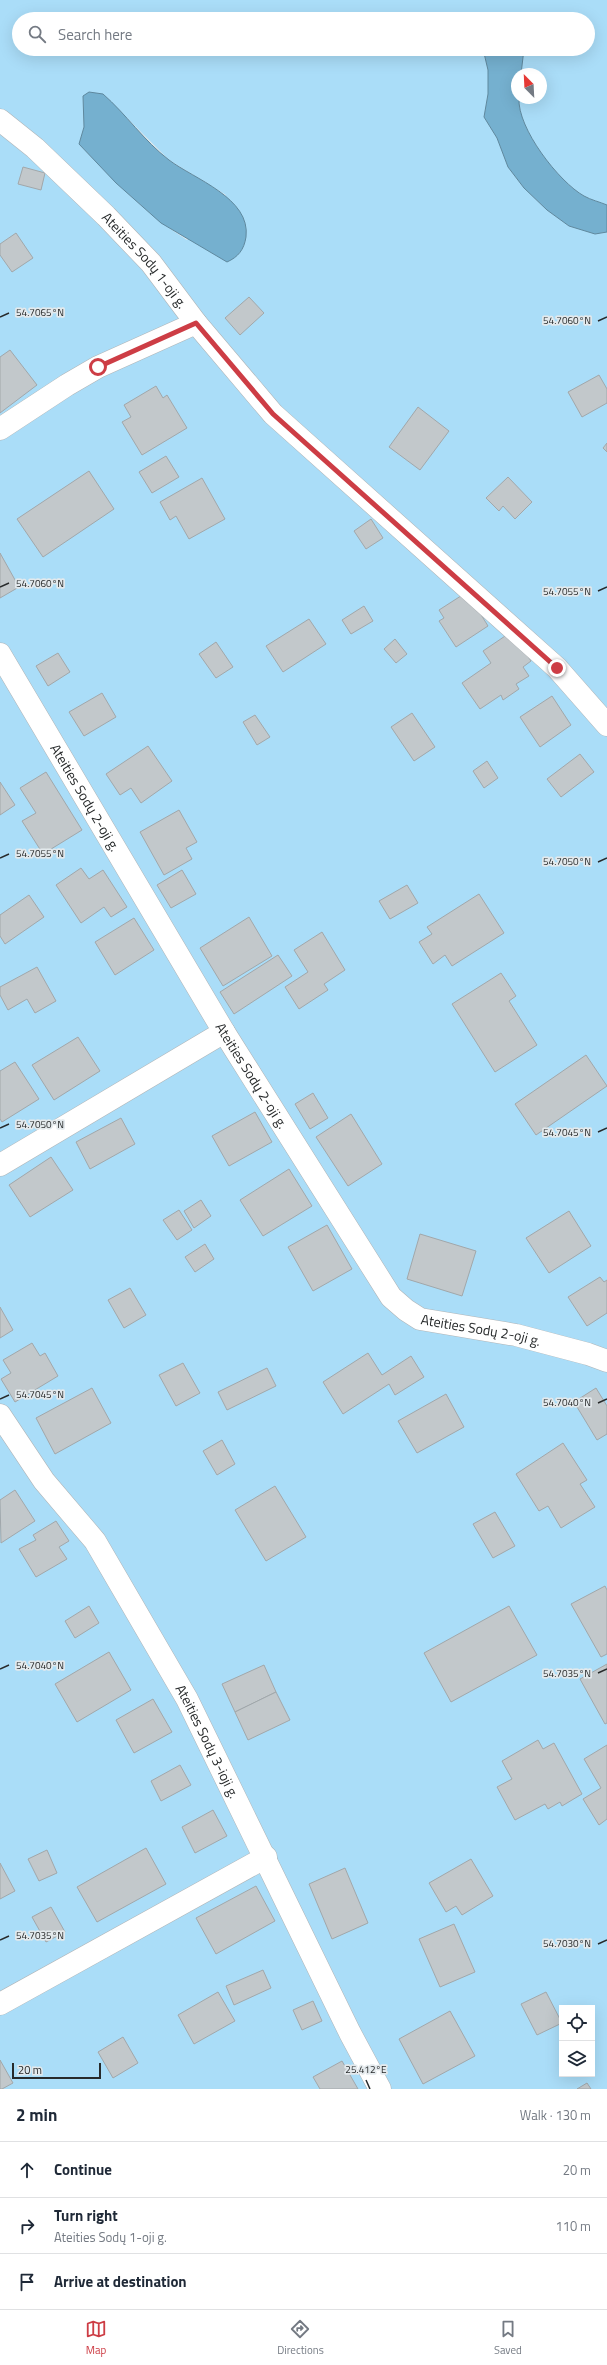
<!DOCTYPE html>
<html lang="en">
<head>
<meta charset="utf-8">
<style>
  body { margin:0; font-family:"Titillium Web",sans-serif; background:#f6f6f7; color:#1f2937 }
  .controls { position:absolute; right:12px; bottom:12px; display:grid; overflow:hidden; border-radius:0px; box-shadow:0 4px 16px #0002 }
  .controls button { width:36px; height:36px; display:grid; place-items:center; padding:0; border:0; border-bottom:1px solid #e0e1e3; background:#fff; color:#1f2937; font:20px sans-serif }
  .compass { position:absolute; left:511px; top:68px; width:36px; height:36px; border-radius:50%; background:#fff; box-shadow:0 4px 16px #0002; rotate:336deg }
  .scale { position:absolute; left:12px; bottom:10px; width:89px; box-sizing:border-box; padding-left:4px; border:2px solid #272a2b; border-top:0; font-size:11px; line-height:14px; white-space:nowrap; color:#272a2b; -webkit-text-stroke:3px #e3e9ec; paint-order:stroke }
  .stop { position:absolute; width:12px; height:12px; margin:-9px; border:3px solid #cd3d45; border-radius:50%; background:#fff }
  .stop.end { background:#cd3d45; border-color:#fff; box-shadow:0 1px 4px #0008 }
  .list { margin:0; padding:0; list-style:none }
  h2 { display:flex; justify-content:space-between; align-items:center; height:52px; margin:0; padding:0 16px; font-size:17px }
  h2 small { font-size:13px; font-weight:400; color:#747a83 }
  .list li { display:grid; grid-template-columns:26px 1fr auto; gap:12px; align-items:center; box-sizing:border-box; height:56px; padding:0 16px; border-top:1px solid #e0e1e3 }
  .list b { display:block; font-size:15px; white-space:nowrap }
  .list p { margin:0; font-size:13px; white-space:nowrap; color:#747a83 }
  .list em { font-size:13px; font-style:normal; color:#747a83 }
  .icon { flex:none; width:22px; height:22px; fill:none; stroke:currentColor; stroke-width:2; stroke-linecap:round; stroke-linejoin:round }
  .map { position:relative; flex:none; width:607px; height:2089px; overflow:hidden }
  .search { position:absolute; background:#fff; box-shadow:0 4px 16px #0002; left:12px; right:12px; top:12px; height:44px; display:flex; align-items:center; gap:10px; box-sizing:border-box; padding:0 14px; border-radius:22px; color:#747a83; font-size:15px }
  .sheet { height:220px; background:#fff }
  nav { display:flex; justify-content:space-around; align-items:center; box-sizing:border-box; height:56px; border-top:1px solid #e0e1e3; background:#fff; font-size:11px; color:#747a83 }
  nav a { display:grid; justify-items:center; gap:2px }
  nav .on { color:#cd3d45 }
  .map>svg:first-child { display:block }
</style>
</head>
<body>
<div class="map">
<svg width="607" height="2089" viewBox="0 0 607 2089">
  <rect width="100%" height="100%" fill="#e3e9ec"/>
  <path fill="#aaddf8" fill-rule="evenodd" d="M0,0H607V205C600,202 591,200 584,196C559,182 517,128 519,98H541V74H521L524,49H588V19H508L491,16L488,19H19V49H483L488,70V94L484,117L497,138L508,167L524,188L547,210L569,226L595,234L607,232V2089H0ZM103,94L169,160L226,195L187,240C146,214 113,180 79,144L84,127L83,96ZM562,2008H592V2074H562Z"/>
  <g fill="#75b0cf" stroke="#5e889e">
    <path d="M483,49H524L521,74H517V98H519C517,128 559,182 584,196C591,200 600,202 607,205V232L595,234L569,226L547,210L524,188L508,167L497,138L484,117L488,94V70Z"/>
    <path d="M89,92L103,94C126,114 144,141 169,160C194,179 251,198 246,237C244,250 238,257 227,262L161,223L116,183L79,144L84,127L83,96Z"/>
  </g>
  <g fill="#c2c8cb" stroke="#a1a7aa">
    <path d="M23,167L45,173L41,190L18,184Z"/>
    <path d="M16,233L33,258L12,272L0,255V244Z"/>
    <path d="M249,297L264,313L240,335L225,318Z"/>
    <path d="M10,350L37,385L0,413V357Z"/>
    <path d="M599,375L607,389V403L582,417L568,392Z"/>
    <path d="M156,386L163,398L167,395L187,428L142,455L122,422L131,417L124,405Z"/>
    <path d="M418,407L449,431L420,470L389,447Z"/>
    <path d="M607,443V452L603,448Z"/>
    <path d="M166,456L179,477L152,493L139,472Z"/>
    <path d="M89,471L114,509L43,557L17,519Z"/>
    <path d="M508,477L532,502L515,519L503,506L499,511L486,498Z"/>
    <path d="M202,478L225,519L189,539L176,516L170,520L160,502Z"/>
    <path d="M371,519L383,538L366,549L354,531Z"/>
    <path d="M0,553L19,587L0,598Z"/>
    <path d="M467,592L488,626L456,647L439,621L444,618L439,610Z"/>
    <path d="M364,606L373,621L351,634L342,620Z"/>
    <path d="M309,619L326,644L283,672L266,646Z"/>
    <path d="M511,632L531,661L523,667L529,676L516,684L519,689L503,700L501,695L480,709L462,683L491,663L483,651Z"/>
    <path d="M395,639L407,654L396,663L384,649Z"/>
    <path d="M216,642L233,667L216,678L199,654Z"/>
    <path d="M58,653L70,672L48,686L36,666Z"/>
    <path d="M102,693L116,717L84,736L69,712Z"/>
    <path d="M552,696L571,725L540,747L520,717Z"/>
    <path d="M412,713L435,747L414,761L391,727Z"/>
    <path d="M255,715L270,737L257,745L243,722Z"/>
    <path d="M148,746L172,781L141,803L131,788L120,795L106,774Z"/>
    <path d="M580,754L594,772L561,797L547,779Z"/>
    <path d="M487,761L498,778L484,788L473,771Z"/>
    <path d="M46,772L82,830L43,854L22,821L36,813L20,788Z"/>
    <path d="M0,782L15,805L0,815Z"/>
    <path d="M179,810L197,842L186,848L192,859L164,875L140,832Z"/>
    <path d="M81,868L89,879L103,870L127,907L111,917L104,907L81,923L56,885Z"/>
    <path d="M182,870L196,894L171,908L157,885Z"/>
    <path d="M407,885L418,903L390,919L379,901Z"/>
    <path d="M479,894L504,933L452,966L445,955L433,964L419,942L432,934L427,927Z"/>
    <path d="M29,895L44,917L5,944L0,936V915Z"/>
    <path d="M249,917L272,956L223,986L200,948Z"/>
    <path d="M134,918L154,950L115,975L95,942Z"/>
    <path d="M322,932L345,970L324,984L328,990L299,1009L285,987L308,972L294,950Z"/>
    <path d="M278,955L292,976L234,1014L220,992Z"/>
    <path d="M37,967L56,1001L35,1013L27,999L8,1010L0,995V987Z"/>
    <path d="M501,973L516,996L509,1001L537,1045L495,1072L452,1004Z"/>
    <path d="M78,1037L100,1071L54,1100L32,1065Z"/>
    <path d="M586,1055L607,1086L536,1135L515,1104Z"/>
    <path d="M15,1062L39,1099L2,1122L0,1119V1071Z"/>
    <path d="M313,1093L328,1118L310,1129L295,1104Z"/>
    <path d="M255,1112L272,1142L229,1166L212,1136Z"/>
    <path d="M351,1114L382,1164L348,1186L316,1137Z"/>
    <path d="M121,1118L135,1144L90,1169L76,1142Z"/>
    <path d="M51,1157L73,1190L30,1217L9,1185Z"/>
    <path d="M289,1169L312,1206L263,1236L240,1200Z"/>
    <path d="M201,1200L211,1216L194,1228L184,1211Z"/>
    <path d="M179,1210L192,1230L177,1240L163,1220Z"/>
    <path d="M569,1211L591,1246L549,1273L526,1238Z"/>
    <path d="M327,1225L352,1269L313,1291L288,1247Z"/>
    <path d="M420,1234L476,1251L462,1296L407,1279Z"/>
    <path d="M205,1244L214,1259L195,1272L185,1257Z"/>
    <path d="M600,1277L604,1282L607,1280V1313L587,1326L568,1297Z"/>
    <path d="M130,1288L146,1315L124,1328L108,1300Z"/>
    <path d="M0,1307L13,1330L0,1338Z"/>
    <path d="M32,1343L40,1356L45,1353L58,1376L15,1402L1,1379L11,1373L3,1360Z"/>
    <path d="M368,1353L382,1375L411,1356L424,1377L395,1395L389,1384L343,1414L323,1382Z"/>
    <path d="M183,1363L200,1393L176,1406L159,1375Z"/>
    <path d="M267,1368L276,1386L227,1410L218,1392Z"/>
    <path d="M92,1388L111,1423L55,1454L36,1418Z"/>
    <path d="M596,1388L607,1406V1434L597,1440L574,1402Z"/>
    <path d="M446,1394L464,1427L417,1453L398,1421Z"/>
    <path d="M222,1440L235,1464L217,1475L203,1451Z"/>
    <path d="M563,1443L587,1480L580,1484L595,1507L561,1528L548,1506L539,1511L516,1474Z"/>
    <path d="M275,1486L306,1537L266,1561L235,1510Z"/>
    <path d="M15,1490L35,1521L1,1543L0,1500Z"/>
    <path d="M495,1512L515,1546L493,1558L473,1524Z"/>
    <path d="M56,1521L69,1541L59,1547L67,1559L36,1577L19,1549L36,1540L33,1535Z"/>
    <path d="M605,1586L607,1590V1654L601,1657L571,1604Z"/>
    <path d="M89,1606L99,1623L75,1638L65,1621Z"/>
    <path d="M509,1606L537,1655L451,1702L424,1653Z"/>
    <path d="M109,1652L131,1690L77,1722L55,1684Z"/>
    <path d="M607,1664V1723L605,1724L580,1679Z"/>
    <path d="M264,1665L276,1692L235,1712L222,1684Z"/>
    <path d="M276,1692L290,1720L248,1740L235,1712Z"/>
    <path d="M153,1699L172,1732L134,1753L116,1720Z"/>
    <path d="M538,1740L543,1749L554,1743L582,1794L562,1806L560,1802L548,1809L545,1804L515,1820L497,1787L512,1779L502,1761Z"/>
    <path d="M607,1745V1819L599,1825L583,1799L601,1788L584,1759Z"/>
    <path d="M180,1765L191,1785L161,1801L151,1781Z"/>
    <path d="M213,1810L227,1836L195,1853L182,1827Z"/>
    <path d="M146,1848L166,1884L97,1922L77,1887Z"/>
    <path d="M47,1850L57,1873L39,1881L28,1859Z"/>
    <path d="M471,1859L493,1896L462,1915L456,1906L446,1912L429,1883Z"/>
    <path d="M0,1863L15,1891L0,1899Z"/>
    <path d="M345,1868L368,1923L332,1939L309,1884Z"/>
    <path d="M256,1886L275,1921L216,1954L196,1918Z"/>
    <path d="M51,1907L65,1932L46,1942L32,1917Z"/>
    <path d="M454,1924L475,1972L440,1987L419,1939Z"/>
    <path d="M263,1970L271,1988L234,2005L226,1986Z"/>
    <path d="M218,1992L235,2021L194,2044L178,2015Z"/>
    <path d="M546,1992L562,2023L537,2035L521,2004Z"/>
    <path d="M313,2001L322,2021L302,2030L293,2010Z"/>
    <path d="M450,2011L475,2056L423,2084L399,2039Z"/>
    <path d="M123,2037L138,2063L113,2078L98,2052Z"/>
    <path d="M0,2060L13,2083L2,2089H0Z"/>
    <path d="M342,2061L358,2089H320L313,2077Z"/>
    <path d="M587,2083L591,2089H577Z"/>
  </g>
  <g fill="none" stroke-linecap="round" stroke-linejoin="round">
    <g stroke="#b0b5b8" stroke-width="23">
      <g id="minor">
        <path id="s1" d="M0,120L35,148L106,216L151,263L196,323L273,414L557,668L607,725"/>
        <path d="M0,429L67,385L98,367L196,323"/>
        <path id="s2" d="M0,654L224,1032L391,1297L406,1310L420,1319L516,1335L588,1354L607,1361"/>
        <path d="M0,1165L224,1032"/>
        <path id="s3" d="M0,1415L44,1481L95,1541L187,1699L350,2033L380,2089"/>
        <path d="M0,2004L266,1857"/>
      </g>
    </g>
    <use href="#minor" stroke="#fff" stroke-width="22"/>
  </g>
  <g fill="none" stroke-linecap="round" stroke-linejoin="round">
    <path stroke="#cd3d45" stroke-width="5" d="M98,367L196,323L273,414L557,668"/>
  </g>
  <path fill="none" stroke="#272a2b" stroke-width="1.5" d="M0,317L9,313M598,321L607,317M0,587L9,583M598,591L607,587M0,858L9,854M598,862L607,858M0,1128L9,1124M598,1132L607,1128M0,1399L9,1395M598,1403L607,1399M0,1669L9,1665M598,1673L607,1669M0,1940L9,1936M598,1944L607,1940M366,2080L370,2089"/>
  <g text-anchor="middle" stroke-width="3.5" stroke-linejoin="round" paint-order="stroke">
    <g font-size="14" fill="#272a2b" stroke="#e3e9ec">
      <text dy="5" stroke="none"><textPath href="#s1" startOffset="202">Ateities Sodų 1-oji g.</textPath></text>
      <text dy="5" stroke="none"><textPath href="#s2" startOffset="167">Ateities Sodų 2-oji g.</textPath></text>
      <text dy="5" stroke="none"><textPath href="#s2" startOffset="491">Ateities Sodų 2-oji g.</textPath></text>
      <text dy="5" stroke="none"><textPath href="#s2" startOffset="851">Ateities Sodų 2-oji g.</textPath></text>
      <text dy="5" stroke="none"><textPath href="#s3" startOffset="388">Ateities Sodų 3-ioji g.</textPath></text>
    </g>
  </g>
  <g font-size="10" text-anchor="middle" fill="#272a2b" stroke="#e3e9ec" stroke-width="3.5" stroke-linejoin="round" paint-order="stroke">
    <text x="40" y="316">54.7065°N</text>
    <text x="567" y="324">54.7060°N</text>
    <text x="40" y="587">54.7060°N</text>
    <text x="567" y="595">54.7055°N</text>
    <text x="40" y="857">54.7055°N</text>
    <text x="567" y="865">54.7050°N</text>
    <text x="40" y="1128">54.7050°N</text>
    <text x="567" y="1136">54.7045°N</text>
    <text x="40" y="1398">54.7045°N</text>
    <text x="567" y="1406">54.7040°N</text>
    <text x="40" y="1669">54.7040°N</text>
    <text x="567" y="1677">54.7035°N</text>
    <text x="40" y="1939">54.7035°N</text>
    <text x="567" y="1947">54.7030°N</text>
    <text x="366" y="2073">25.412°E</text>
  </g>
</svg>
<div class="controls">
<button><svg class="icon" aria-label="locate" viewBox="0 0 24 24"><circle cx="12" cy="12" r="6"/><path d="M12 2v4M12 18v4M2 12h4M18 12h4"/></svg></button>
<button><svg class="icon" aria-label="layers" viewBox="0 0 24 24"><path d="M12 4l9 5-9 5-9-5zM3 14l9 5 9-5"/></svg></button>
</div>
<svg class="compass" viewBox="-18 -18 36 36"><path d="M0-13l5 13h-10z" fill="#e53935"/><path d="M0 13l5-13h-10z" fill="#747a83"/></svg>
<div class="scale">20 m</div>
<div class="stop" style="left:98px;top:367px"></div>
<div class="stop end" style="left:557px;top:668px"></div>
<div class="search"><svg class="icon" aria-label="search" viewBox="0 0 24 24"><circle cx="10" cy="10" r="6"/><path d="M15 15l6 6"/></svg>Search here</div>
</div>
<section class="sheet">
<h2>2 min<small>Walk · 130 m</small></h2>
<ul class="list">
<li><svg class="icon" aria-label="ahead" viewBox="0 0 24 24"><path d="M12 20V5M6 11l6-6 6 6"/></svg><div><b>Continue</b></div><em>20 m</em></li>
<li><svg class="icon" aria-label="right" viewBox="0 0 24 24"><path d="M7 20v-9h11M14 6l5 5-5 5"/></svg><div><b>Turn right</b><p>Ateities Sodų 1-oji g.</p></div><em>110 m</em></li>
<li><svg class="icon" aria-label="arrive" viewBox="0 0 24 24"><path d="M6 21V4h12l-3 4 3 4H6"/></svg><div><b>Arrive at destination</b></div></li>
</ul>
</section>
<nav>
<a class="on"><svg class="icon" aria-label="map" viewBox="0 0 24 24"><path d="M3 6l6-2 6 2 6-2v14l-6 2-6-2-6 2zM9 4v14M15 6v14"/></svg>Map</a>
<a><svg class="icon" aria-label="directions" viewBox="0 0 24 24"><path d="M12 3l9 9-9 9-9-9zM9 14v-3h6M13 9l2 2-2 2"/></svg>Directions</a>
<a><svg class="icon" aria-label="saved" viewBox="0 0 24 24"><path d="M7 4h10v16l-5-4-5 4z"/></svg>Saved</a>
</nav>
</body>
</html>
